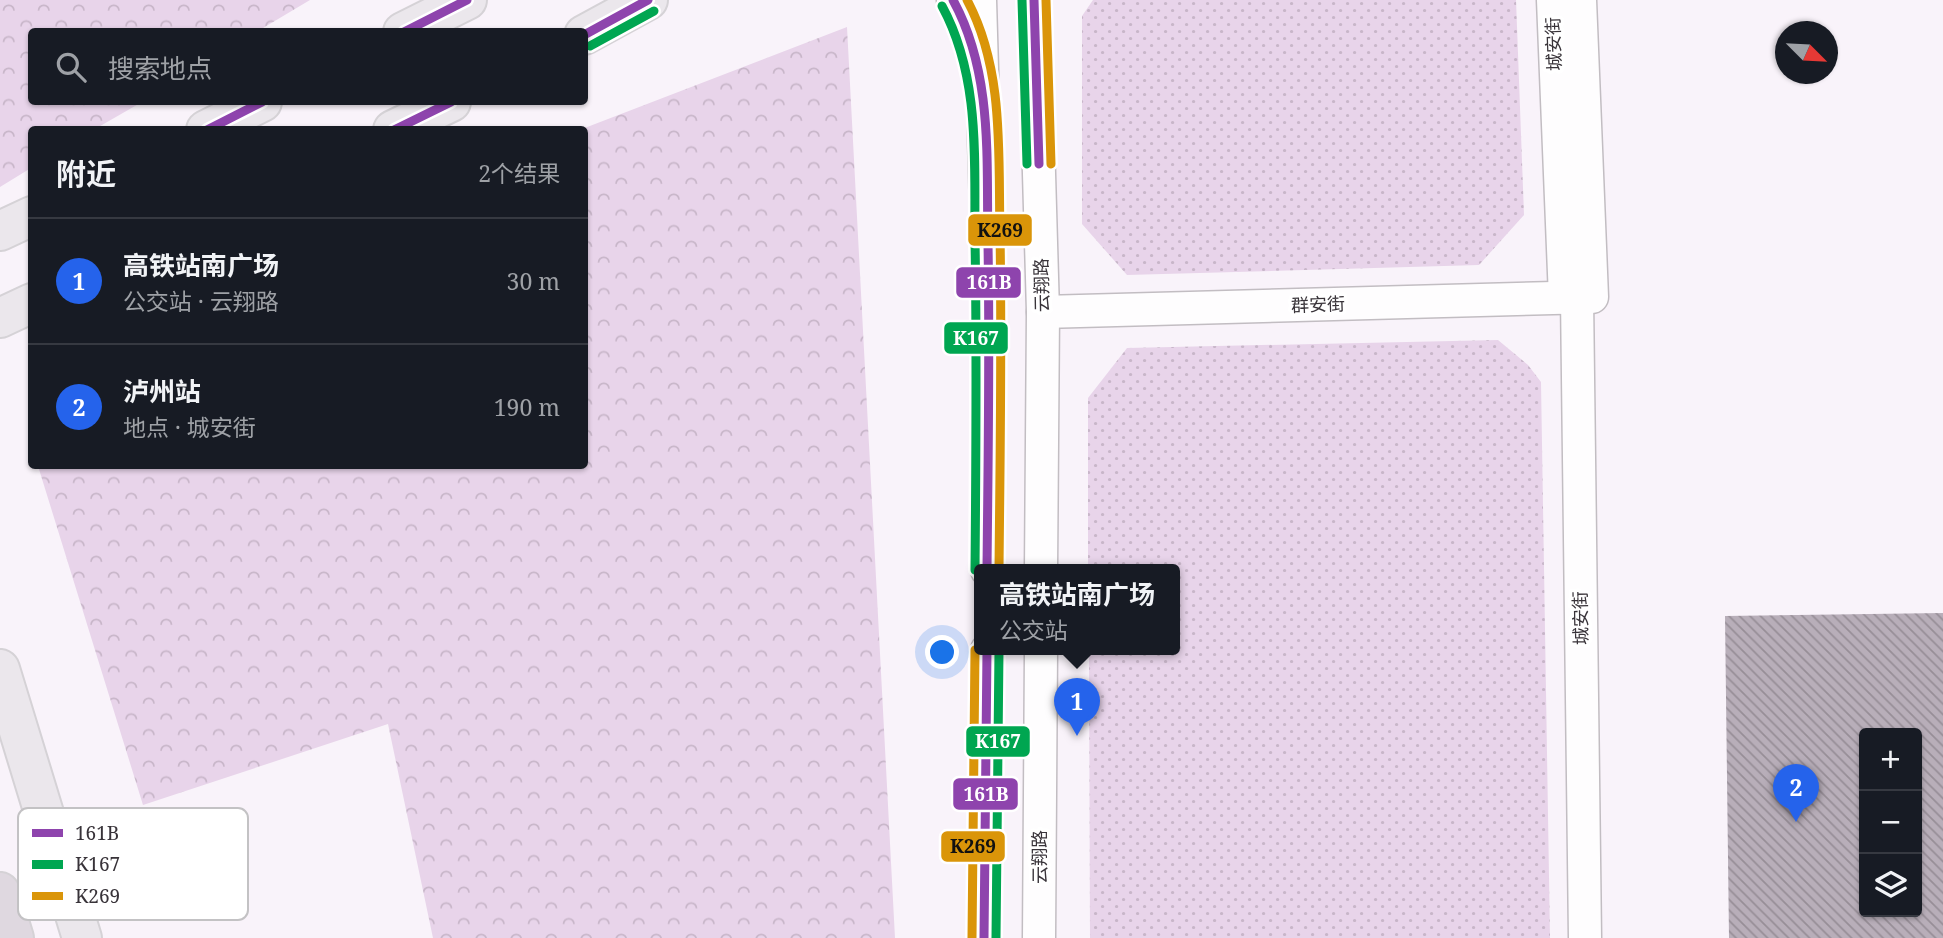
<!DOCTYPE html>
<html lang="zh">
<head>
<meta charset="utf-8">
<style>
  body { margin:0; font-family:"Noto Serif","Noto Sans SC",serif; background:#20242c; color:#f1f3f6 }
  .controls { position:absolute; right:21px; bottom:21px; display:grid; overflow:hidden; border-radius:7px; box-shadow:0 2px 5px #0004 }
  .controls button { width:63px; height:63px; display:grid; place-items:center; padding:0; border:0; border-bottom:2px solid #363941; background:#171b24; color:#f1f3f6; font:35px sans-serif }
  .compass { position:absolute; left:1775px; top:21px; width:63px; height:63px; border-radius:50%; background:#171b24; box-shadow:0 2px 5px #0004; rotate:114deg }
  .you { position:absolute; left:943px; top:653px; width:24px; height:24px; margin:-18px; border:5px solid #fff; border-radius:50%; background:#1a73e8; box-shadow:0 0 0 10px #1a73e833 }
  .badge { display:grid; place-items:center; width:46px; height:46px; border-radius:50%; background:#2563eb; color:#fff; font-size:23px; font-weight:700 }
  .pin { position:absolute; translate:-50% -58px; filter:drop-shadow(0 2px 4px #0008) }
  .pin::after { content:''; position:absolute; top:37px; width:24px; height:21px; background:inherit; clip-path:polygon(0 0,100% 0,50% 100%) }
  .popup { position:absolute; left:974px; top:564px; width:206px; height:91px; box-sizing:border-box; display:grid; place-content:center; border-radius:7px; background:#171b24; filter:drop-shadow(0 2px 5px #0005); font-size:23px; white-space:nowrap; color:#9ea1a6 }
  .popup b { font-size:26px; color:#f1f3f6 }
  .popup::after { content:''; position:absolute; left:50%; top:100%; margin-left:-14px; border:14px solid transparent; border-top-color:#171b24 }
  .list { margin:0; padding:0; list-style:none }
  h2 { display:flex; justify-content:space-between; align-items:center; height:91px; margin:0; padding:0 28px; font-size:30px }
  h2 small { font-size:23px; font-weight:400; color:#9ea1a6 }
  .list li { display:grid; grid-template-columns:46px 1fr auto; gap:21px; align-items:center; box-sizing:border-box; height:126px; padding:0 28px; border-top:2px solid #363941 }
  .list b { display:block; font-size:26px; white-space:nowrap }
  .list p { margin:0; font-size:23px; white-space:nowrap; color:#9ea1a6 }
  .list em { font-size:23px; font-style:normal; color:#9ea1a6 }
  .icon { flex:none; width:38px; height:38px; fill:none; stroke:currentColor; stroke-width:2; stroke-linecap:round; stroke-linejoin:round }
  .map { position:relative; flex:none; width:1943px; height:938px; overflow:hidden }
  .search { position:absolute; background:#171b24; box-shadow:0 2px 5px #0004; left:28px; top:28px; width:560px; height:77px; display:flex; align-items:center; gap:18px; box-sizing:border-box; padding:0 24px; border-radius:7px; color:#9ea1a6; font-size:26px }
  .panel { position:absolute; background:#171b24; box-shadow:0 2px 5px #0004; left:28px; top:126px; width:560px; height:343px; border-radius:7px }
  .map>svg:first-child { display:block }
</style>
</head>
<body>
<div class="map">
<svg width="1943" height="938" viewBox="0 0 1943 938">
  <defs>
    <pattern id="grass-dots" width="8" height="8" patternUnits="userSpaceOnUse" patternTransform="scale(1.75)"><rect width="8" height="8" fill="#e8d4ea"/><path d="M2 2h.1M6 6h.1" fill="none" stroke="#c8b6c9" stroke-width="1.8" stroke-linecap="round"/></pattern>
    <pattern id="forest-crowns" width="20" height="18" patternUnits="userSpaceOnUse" patternTransform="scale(1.75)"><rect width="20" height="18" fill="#e8d4ea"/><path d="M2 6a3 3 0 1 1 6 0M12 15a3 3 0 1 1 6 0" fill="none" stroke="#c8b6c9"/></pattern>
    <pattern id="building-back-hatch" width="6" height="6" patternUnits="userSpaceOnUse" patternTransform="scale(1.75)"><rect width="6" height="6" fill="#b8aeb9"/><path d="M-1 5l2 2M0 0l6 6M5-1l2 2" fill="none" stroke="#978e97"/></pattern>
  </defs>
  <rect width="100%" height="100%" fill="#f9f3fa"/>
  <g fill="url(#grass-dots)">
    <path d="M1093,0H1516L1524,215L1479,265L1127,275L1082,224V16Z"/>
    <path d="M1498,340L1528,365L1541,382L1550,938H1090L1089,650H1175V570H1088V398L1127,348Z"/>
  </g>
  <g fill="url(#forest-crowns)">
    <path d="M0,0H310L258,31L32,32V102H142L95,129L32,130L31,168L0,187Z"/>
    <path d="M847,27L895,938H433L388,724L143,805L38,466H584V130L582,129Z"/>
  </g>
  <path fill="url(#building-back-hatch)" fill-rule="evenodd" d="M1943,613V938H1729L1725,616ZM1864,733H1917V912H1864Z"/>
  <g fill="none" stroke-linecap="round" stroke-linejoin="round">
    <g stroke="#c2bdc2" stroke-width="35">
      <g id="minor">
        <path d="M953,0L969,35L973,50"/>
        <path d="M980,0L989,311L987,570"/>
        <path d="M1034,0L1043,312L1041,570"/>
        <path d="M1553,0L1565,298"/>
        <path d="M1577,297L1585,938"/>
        <path d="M1043,312L1592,297L1580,0"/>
        <path d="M984,938L987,650"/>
        <path d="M1039,938L1041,650"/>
      </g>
    </g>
    <g stroke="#d5d2d6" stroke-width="42">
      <g id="major">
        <path d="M403,32L467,0"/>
        <path d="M584,35L648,0"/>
        <path d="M206,130L262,102"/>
        <path d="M393,130L451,102"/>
        <path d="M0,231L32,216"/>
        <path d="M0,318L32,303"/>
        <path d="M0,669L82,938"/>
      </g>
    </g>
    <g stroke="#d5d2d6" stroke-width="42">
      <path id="highway" d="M0,892L14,938"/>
    </g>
    <use href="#minor" stroke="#fefdfe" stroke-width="32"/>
    <use href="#major" stroke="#ebe7ec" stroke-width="38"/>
    <use href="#highway" stroke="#dfd8e0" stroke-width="38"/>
    <g stroke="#fff" stroke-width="14">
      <g id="bus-1">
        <path d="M953,0C994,75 986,162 988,245C990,353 988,461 987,570"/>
        <path d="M1034,0L1039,164"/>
        <path d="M404,32L467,0"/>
        <path d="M584,35L648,0"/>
        <path d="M207,130L262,102"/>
        <path d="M394,130L451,102"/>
        <path d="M984,938L987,650"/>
      </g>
    </g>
    <g stroke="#fff" stroke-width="14">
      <g id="bus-2">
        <path d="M1022,0L1027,164"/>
        <path d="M942,6C981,78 974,161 975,240C977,350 976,460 975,570"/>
        <path d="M590,46L654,11"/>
        <path d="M996,938L999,650"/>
      </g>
    </g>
    <g stroke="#fff" stroke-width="14">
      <g id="bus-3">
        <path d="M967,0C1005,71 998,156 1000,234C1002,346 1000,458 999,570"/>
        <path d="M1046,0L1051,164"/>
        <path d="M972,938L975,650"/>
      </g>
    </g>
    <use href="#bus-1" stroke="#8e44ad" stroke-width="9"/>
    <use href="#bus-2" stroke="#00a651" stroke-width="9"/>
    <use href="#bus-3" stroke="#da9509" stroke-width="9"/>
  </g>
  <g text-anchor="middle" stroke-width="7" stroke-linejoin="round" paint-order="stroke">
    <g font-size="18" fill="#383339" stroke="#fff">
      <text transform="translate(1554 44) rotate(-92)" y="6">城安街</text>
      <text transform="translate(1042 285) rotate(-91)" y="6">云翔路</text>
      <text transform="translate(1318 305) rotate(-2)" y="6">群安街</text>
      <text transform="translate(1581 618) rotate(-91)" y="6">城安街</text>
      <text transform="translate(1040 857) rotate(-90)" y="6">云翔路</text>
    </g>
  </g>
  <rect x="18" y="808" width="230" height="112" rx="10" fill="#fff" stroke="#c3c2c4" stroke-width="2"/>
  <rect x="32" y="829" width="31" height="8" fill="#8e44ad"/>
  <rect x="32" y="860" width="31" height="9" fill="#00a651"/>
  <rect x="32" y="892" width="31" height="8" fill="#da9509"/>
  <g font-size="19" fill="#383339">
    <text x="75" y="840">161B</text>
    <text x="75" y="871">K167</text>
    <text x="75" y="903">K269</text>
  </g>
  <g stroke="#fff" stroke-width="2.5">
    <rect x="967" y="213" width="66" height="34" rx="7" fill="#da9509"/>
    <rect x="955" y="266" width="67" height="33" rx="7" fill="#8e44ad"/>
    <rect x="943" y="321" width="66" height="34" rx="7" fill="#00a651"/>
    <rect x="965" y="725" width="66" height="33" rx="7" fill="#00a651"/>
    <rect x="952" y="777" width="67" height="34" rx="7" fill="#8e44ad"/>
    <rect x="940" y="830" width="66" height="33" rx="7" fill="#da9509"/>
  </g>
  <g font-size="19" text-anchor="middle" font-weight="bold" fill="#fff">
    <text x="989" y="289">161B</text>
    <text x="976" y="345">K167</text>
    <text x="998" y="748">K167</text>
    <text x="986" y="801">161B</text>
  </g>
  <g font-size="19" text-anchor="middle" font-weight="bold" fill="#111">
    <text x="1000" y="237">K269</text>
    <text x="973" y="853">K269</text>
  </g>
</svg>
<div class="controls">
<button>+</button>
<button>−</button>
<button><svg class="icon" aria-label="layers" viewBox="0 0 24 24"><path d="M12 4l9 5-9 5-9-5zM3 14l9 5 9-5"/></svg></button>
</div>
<svg class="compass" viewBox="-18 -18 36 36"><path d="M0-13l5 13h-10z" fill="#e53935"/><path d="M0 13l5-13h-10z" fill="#9ea1a6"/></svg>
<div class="you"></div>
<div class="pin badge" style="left:1077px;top:736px">1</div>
<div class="popup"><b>高铁站南广场</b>公交站</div>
<div class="pin badge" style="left:1796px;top:822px">2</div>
<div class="search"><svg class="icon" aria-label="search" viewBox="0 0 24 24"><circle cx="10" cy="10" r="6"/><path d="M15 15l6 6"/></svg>搜索地点</div>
<section class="panel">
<h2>附近<small>2个结果</small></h2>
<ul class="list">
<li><span class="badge">1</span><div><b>高铁站南广场</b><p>公交站 · 云翔路</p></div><em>30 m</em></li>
<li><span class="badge">2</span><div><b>泸州站</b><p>地点 · 城安街</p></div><em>190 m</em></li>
</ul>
</section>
</div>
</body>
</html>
